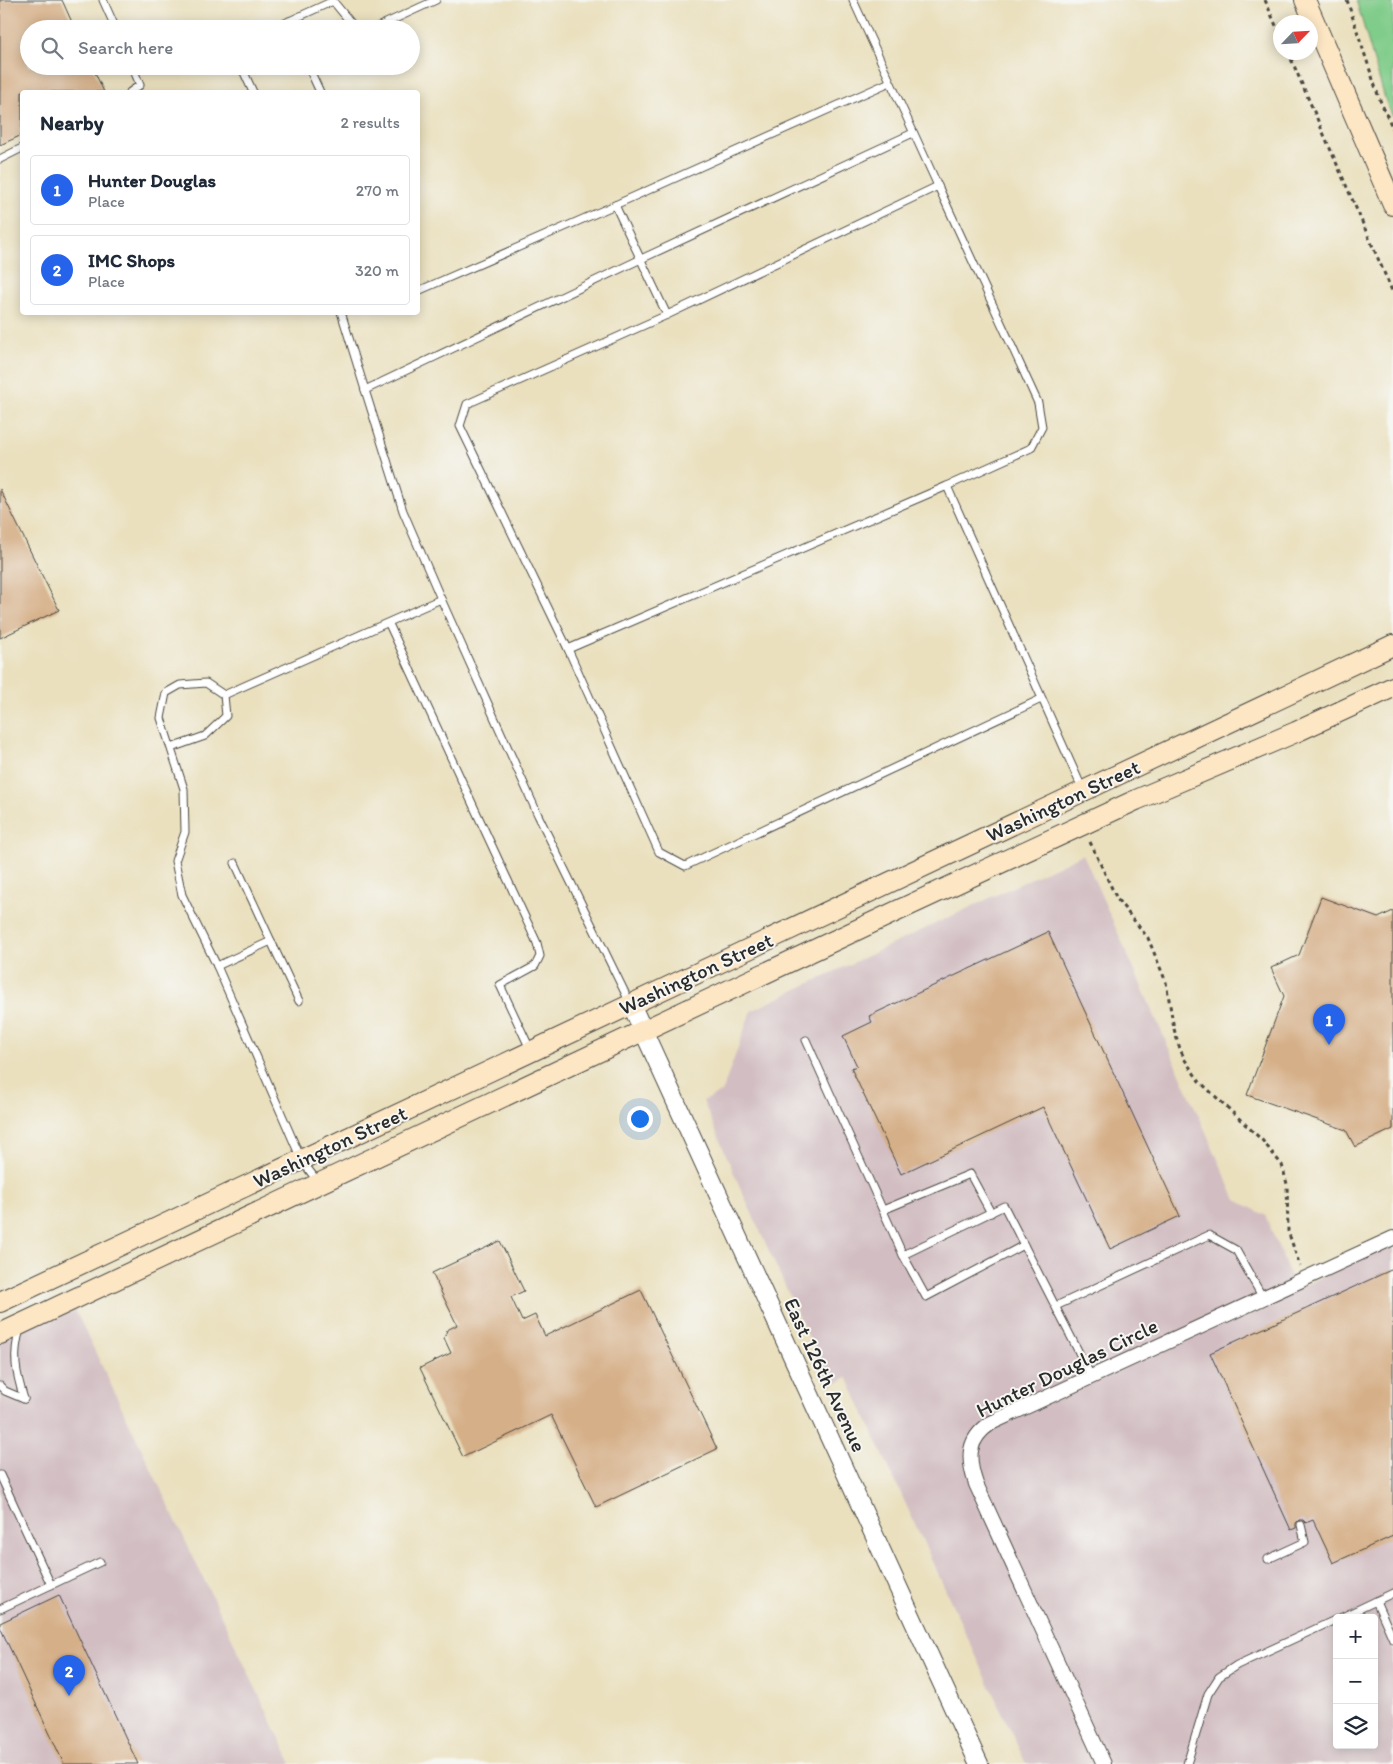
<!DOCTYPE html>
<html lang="en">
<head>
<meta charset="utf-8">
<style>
  body { margin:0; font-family:Itim,sans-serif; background:#f2f2f3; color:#1f2937 }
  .controls { position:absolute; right:15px; bottom:15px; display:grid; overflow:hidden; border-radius:5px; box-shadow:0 2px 12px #0003 }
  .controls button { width:45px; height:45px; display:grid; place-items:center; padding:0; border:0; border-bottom:1px solid #e0e1e3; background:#fff; color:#1f2937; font:25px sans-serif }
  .compass { position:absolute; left:1273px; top:15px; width:45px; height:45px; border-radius:50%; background:#fff; box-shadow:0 2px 12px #0003; rotate:65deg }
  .you { position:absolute; left:639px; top:1118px; width:18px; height:18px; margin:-12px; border:4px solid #fff; border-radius:50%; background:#1a73e8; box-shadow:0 0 0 8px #1a73e833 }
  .badge { display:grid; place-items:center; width:32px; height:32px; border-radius:50%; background:#2563eb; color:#fff; font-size:16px; font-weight:700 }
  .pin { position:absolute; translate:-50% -41px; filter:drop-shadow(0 1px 2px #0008) }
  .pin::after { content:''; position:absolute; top:26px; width:18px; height:15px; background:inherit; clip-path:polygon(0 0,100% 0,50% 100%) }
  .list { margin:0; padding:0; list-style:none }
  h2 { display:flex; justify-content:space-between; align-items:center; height:65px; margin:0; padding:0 20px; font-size:21px }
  h2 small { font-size:16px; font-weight:400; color:#747a83 }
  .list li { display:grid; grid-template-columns:32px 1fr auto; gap:15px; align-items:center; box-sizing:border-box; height:70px; margin:0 10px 10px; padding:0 10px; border:1px solid #e0e1e3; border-radius:5px }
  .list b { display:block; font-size:19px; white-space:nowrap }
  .list p { margin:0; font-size:16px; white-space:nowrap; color:#747a83 }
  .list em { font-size:16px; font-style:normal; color:#747a83 }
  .icon { flex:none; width:28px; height:28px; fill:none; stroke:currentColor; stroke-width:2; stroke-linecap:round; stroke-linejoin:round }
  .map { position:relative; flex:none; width:1393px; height:1764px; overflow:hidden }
  .search { position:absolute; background:#fff; box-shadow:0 2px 12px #0003; left:20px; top:20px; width:400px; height:55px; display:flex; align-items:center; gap:12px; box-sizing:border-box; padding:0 18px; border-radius:28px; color:#747a83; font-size:19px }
  .panel { position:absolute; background:#fff; box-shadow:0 2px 12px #0003; left:20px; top:90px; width:400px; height:225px; border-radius:5px }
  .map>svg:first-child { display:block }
</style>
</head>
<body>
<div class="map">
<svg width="1393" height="1764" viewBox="0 0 1393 1764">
  <rect width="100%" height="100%" fill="#f6f6f2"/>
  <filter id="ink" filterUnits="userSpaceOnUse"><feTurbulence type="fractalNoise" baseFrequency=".02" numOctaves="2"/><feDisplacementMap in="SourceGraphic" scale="10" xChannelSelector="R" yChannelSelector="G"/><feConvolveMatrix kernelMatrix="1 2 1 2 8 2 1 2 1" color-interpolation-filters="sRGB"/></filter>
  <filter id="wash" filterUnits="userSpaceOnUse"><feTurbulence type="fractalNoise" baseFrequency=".0096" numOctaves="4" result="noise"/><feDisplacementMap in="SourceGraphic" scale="20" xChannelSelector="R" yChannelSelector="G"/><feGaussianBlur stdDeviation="1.12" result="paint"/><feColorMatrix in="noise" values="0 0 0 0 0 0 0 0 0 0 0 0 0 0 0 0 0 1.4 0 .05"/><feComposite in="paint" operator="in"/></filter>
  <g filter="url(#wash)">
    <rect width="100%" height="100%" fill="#eae0be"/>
    <g fill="#d2bec2" fill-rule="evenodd">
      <path d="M1083,854L1236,1200L1265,1215L1296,1289L1393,1243V1764H1026L847,1377L831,1386L742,1192L703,1101L722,1092L751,1011ZM1337,1618H1374V1745H1337Z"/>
      <path d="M71,1301L292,1764H0V1334Z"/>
    </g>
    <path fill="#80cc8a" stroke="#567c5a" d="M1356,0H1393V117L1386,102Z"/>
    <g id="blocks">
      <g fill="#d5af87">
        <path d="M0,0H62L75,29H29V66H92L104,92H22V135L0,145Z"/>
        <path d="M0,489L59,610L0,638Z"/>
        <path d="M1321,897L1378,918L1393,911V1129L1355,1147L1346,1130L1247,1095L1284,996L1271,968L1299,955Z"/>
        <path d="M1048,932L1180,1216L1110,1249L1043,1107L901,1174L851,1068L857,1066L843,1036L872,1022L869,1016Z"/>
        <path d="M500,1241L524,1291L511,1297L522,1321L535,1315L545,1336L641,1290L717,1449L596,1507L551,1415L463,1457L420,1368L451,1353L444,1338L447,1330L457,1325L432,1273Z"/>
        <path d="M1393,1269V1536L1333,1563L1313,1520L1306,1523L1303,1520H1299L1296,1523V1528L1291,1530L1210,1353Z"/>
        <path d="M59,1595L138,1764H64L0,1627V1623Z"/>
      </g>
    </g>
  </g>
  <g filter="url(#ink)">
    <use href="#blocks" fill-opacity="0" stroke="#484641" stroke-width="1"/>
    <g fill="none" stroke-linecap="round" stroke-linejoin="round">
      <g stroke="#484641" stroke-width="9">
        <g id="service">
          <path d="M103,0L116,29"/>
          <path d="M853,0L938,186"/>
          <path d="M289,21L292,29"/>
          <path d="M272,29L333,1L356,29"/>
          <path d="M373,29L436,0"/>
          <path d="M241,66L253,92"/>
          <path d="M308,66L320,92"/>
          <path d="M130,92L140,85L132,66"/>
          <path d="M0,159L22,148"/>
          <path d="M615,205L890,82"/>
          <path d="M418,291L615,205L667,315"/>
          <path d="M341,312L365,390L641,259L913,133"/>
          <path d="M365,390L403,511L441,599"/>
          <path d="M389,624L537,943L540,956L535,966L500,985L531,1051"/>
          <path d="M568,649L460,426L467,404L667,315L938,186L1038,403L1042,427L1031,448L947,486"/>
          <path d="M224,695L441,599L538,815L630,1003"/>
          <path d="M1041,699L685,866L659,852L568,649L947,486L1082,788"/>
          <path d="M171,748L205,736L226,716L224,695L206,683L180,685L166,693L161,718L184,789L185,832L175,861L182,895L217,966L302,1161L318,1182"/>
          <path d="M235,863L271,941"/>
          <path d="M217,966L271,941L299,1001"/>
          <path d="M806,1040L903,1255L1004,1206L1091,1376"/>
          <path d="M883,1210L970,1174L991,1213"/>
          <path d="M903,1255L926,1297L1024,1245"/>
          <path d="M1056,1306L1209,1235L1236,1250L1263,1298"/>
          <path d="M20,1329C12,1356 16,1373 24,1399"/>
          <path d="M0,1386L5,1391L24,1399"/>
          <path d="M0,1475L51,1585"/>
          <path d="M1268,1559L1305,1542L1301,1525"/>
          <path d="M1376,1601L1393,1639"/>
          <path d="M0,1609L100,1562"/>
          <path d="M1340,1618L1393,1593"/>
          <path d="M1187,1764L1208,1694L1219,1677L1237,1665L1337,1619"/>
        </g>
      </g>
      <g stroke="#484641" stroke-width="16">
        <path id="minor" d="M1104,1764L976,1484C967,1458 967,1439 991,1423L1393,1238"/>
      </g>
      <g stroke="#484641" stroke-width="20">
        <path id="tertiary" d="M631,1004L979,1764"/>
      </g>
      <g stroke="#484641" stroke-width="22">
        <g id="secondary">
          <path d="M1305,0L1393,205"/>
          <path d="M0,1302L1393,645"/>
          <path d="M0,1334L897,911L1136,800L1296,732L1393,687"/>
        </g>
      </g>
      <g stroke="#484641" stroke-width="3" stroke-dasharray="4 4" stroke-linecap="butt">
        <path d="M1265,0L1280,35"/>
        <path d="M1347,0L1379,98L1393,129"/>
        <path d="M1288,52L1393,293"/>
        <path d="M1090,842L1117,899L1148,938L1166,982L1174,1029L1180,1049L1185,1060L1199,1081L1262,1140L1282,1165L1287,1184L1288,1231L1300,1266"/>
      </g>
      <use href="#service" stroke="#fff" stroke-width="7"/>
      <use href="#minor" stroke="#fff" stroke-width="14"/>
      <use href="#tertiary" stroke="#fff" stroke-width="18"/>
      <use href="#secondary" stroke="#fce6c4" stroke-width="20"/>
    </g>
  </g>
  <g text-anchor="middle" stroke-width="4" stroke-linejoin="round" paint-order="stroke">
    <g font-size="21" fill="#2b2b2b" stroke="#f6f6f2">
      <text transform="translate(1063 801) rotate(-25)" y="7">Washington Street</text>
      <text transform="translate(696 974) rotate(-25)" y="7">Washington Street</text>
      <text transform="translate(330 1147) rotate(-25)" y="7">Washington Street</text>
      <text transform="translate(1067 1368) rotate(-26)" y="7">Hunter Douglas Circle</text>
      <text transform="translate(825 1375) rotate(65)" y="7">East 126th Avenue</text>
    </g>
  </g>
</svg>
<div class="controls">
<button>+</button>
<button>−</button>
<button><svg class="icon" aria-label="layers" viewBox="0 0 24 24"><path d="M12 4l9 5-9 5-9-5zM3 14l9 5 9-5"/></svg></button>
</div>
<svg class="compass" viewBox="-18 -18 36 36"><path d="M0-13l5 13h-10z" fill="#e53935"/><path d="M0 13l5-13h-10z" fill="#747a83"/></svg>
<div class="you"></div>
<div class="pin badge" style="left:1329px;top:1045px">1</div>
<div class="pin badge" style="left:69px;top:1696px">2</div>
<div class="search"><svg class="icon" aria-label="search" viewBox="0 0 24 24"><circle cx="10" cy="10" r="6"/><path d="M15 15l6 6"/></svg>Search here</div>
<section class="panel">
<h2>Nearby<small>2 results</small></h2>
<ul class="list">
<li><span class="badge">1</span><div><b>Hunter Douglas</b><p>Place</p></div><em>270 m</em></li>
<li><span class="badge">2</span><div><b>IMC Shops</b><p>Place</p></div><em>320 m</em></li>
</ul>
</section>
</div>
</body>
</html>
